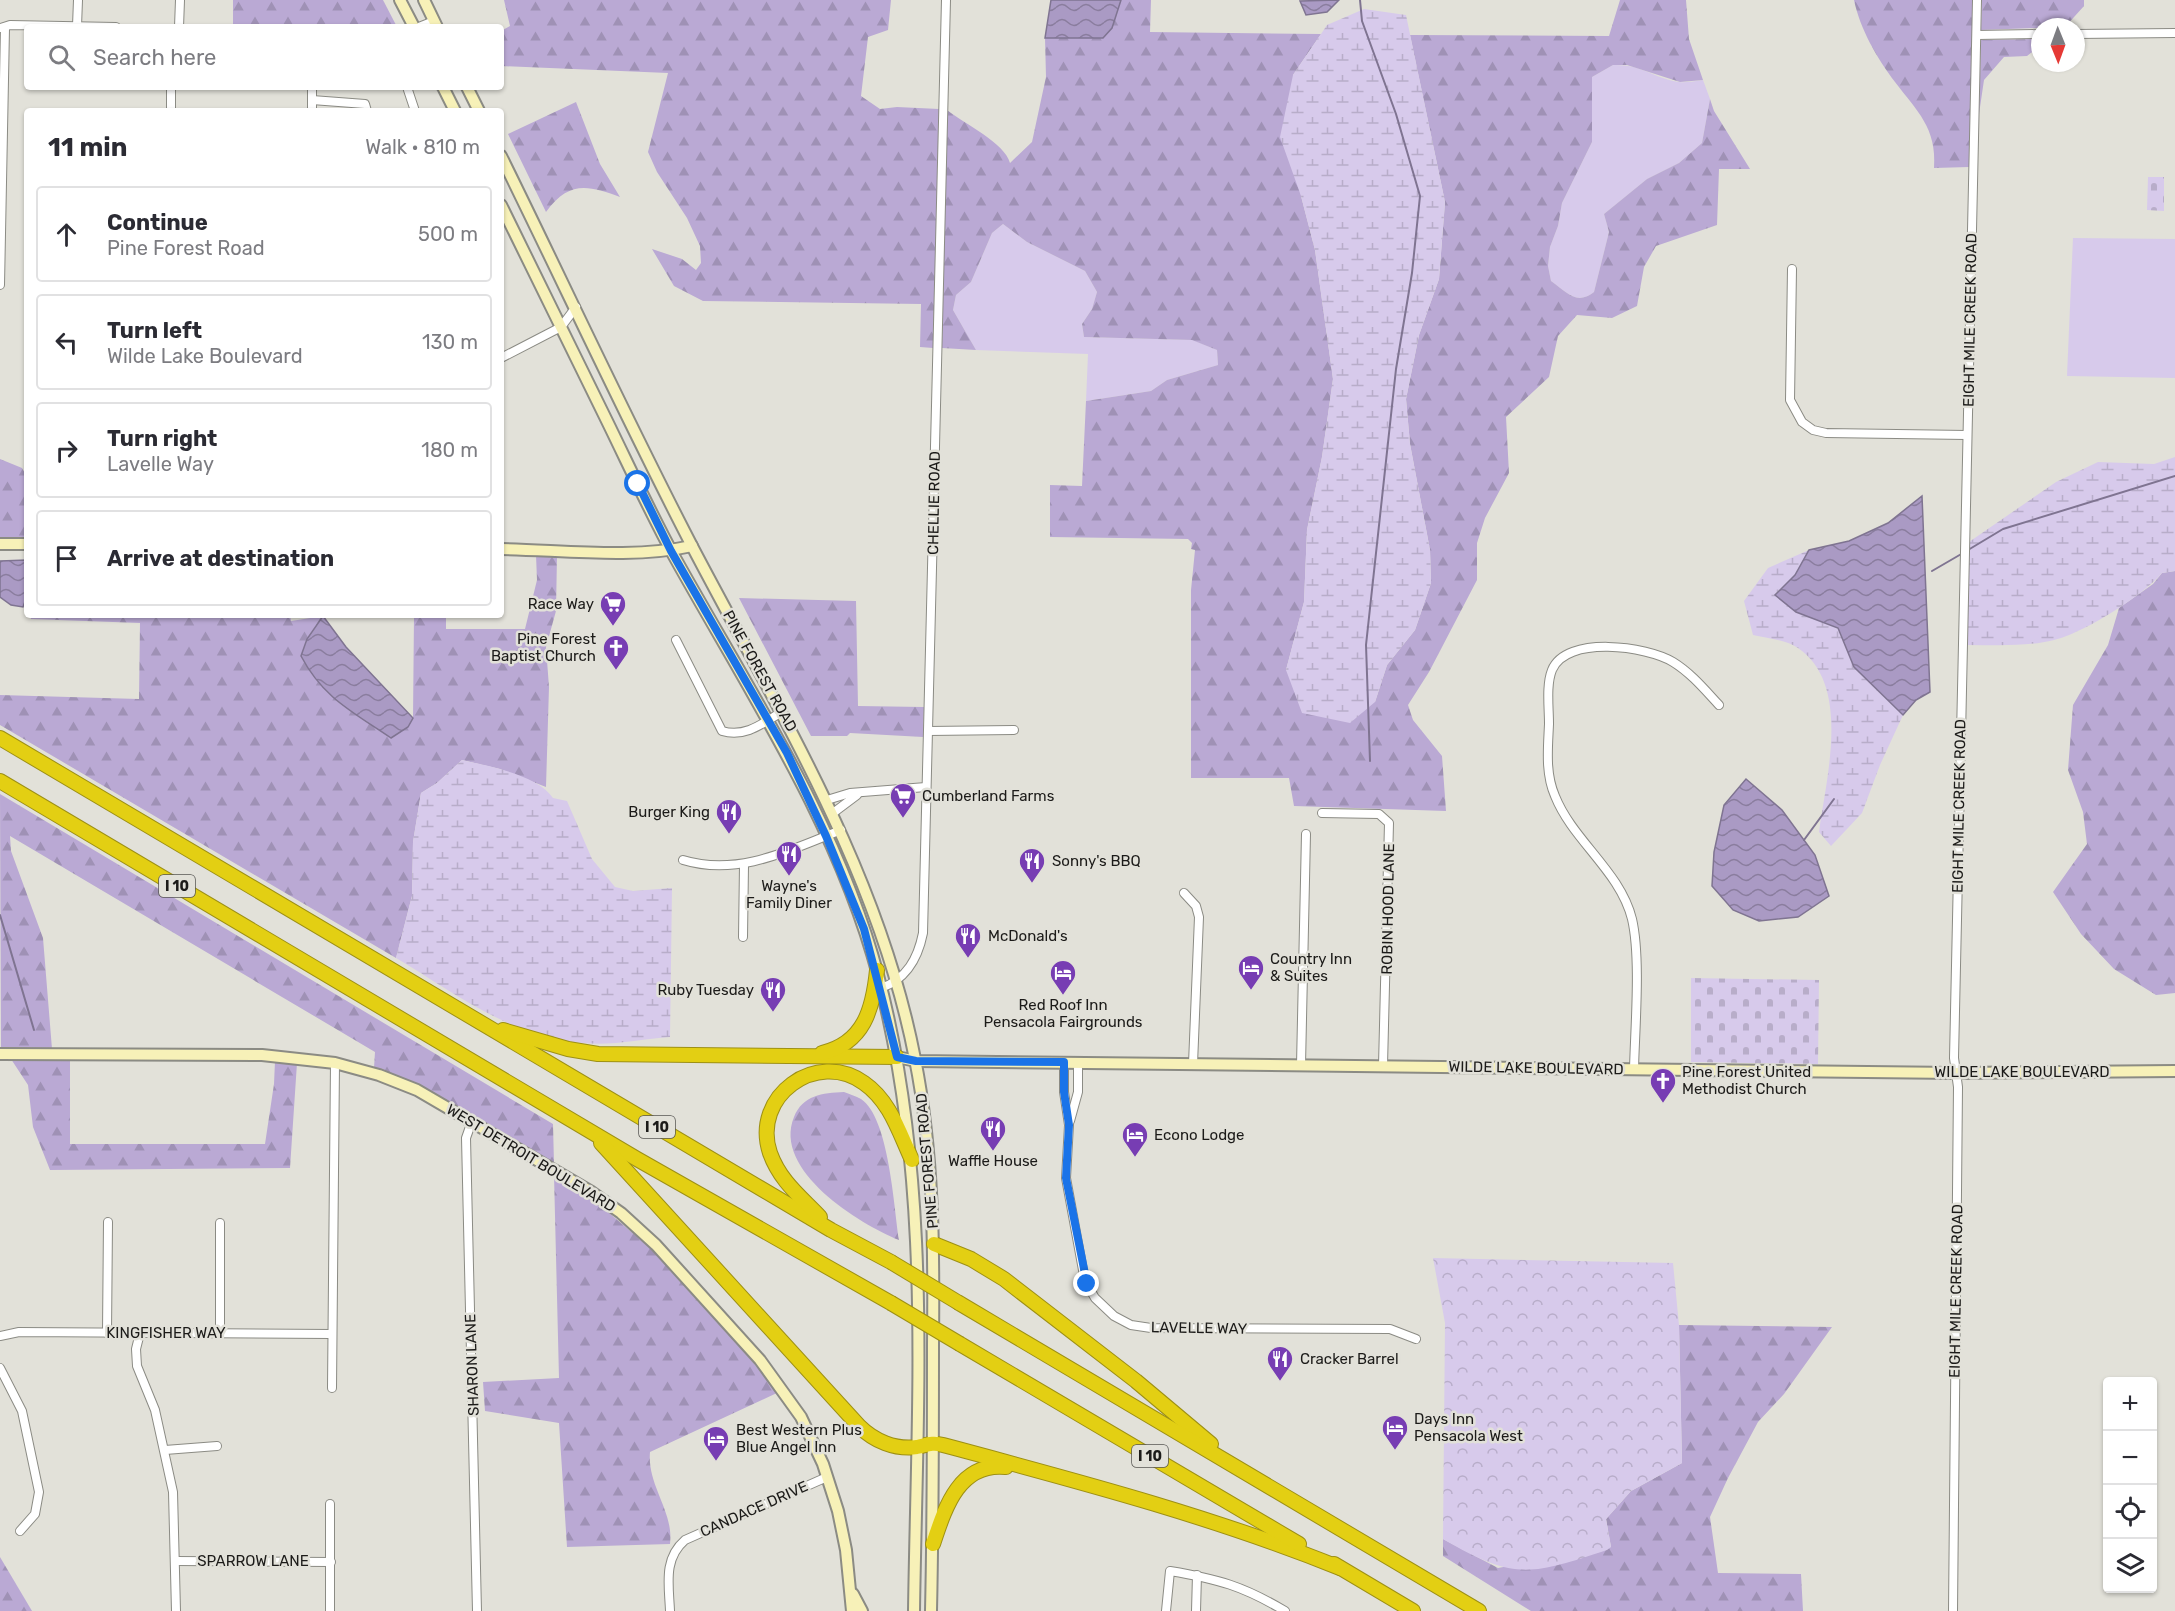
<!DOCTYPE html>
<html lang="en">
<head>
<meta charset="utf-8">
<style>
  body { margin:0; font-family:Rubik,sans-serif; background:#f7f7f7; color:#2b2b33 }
  .controls { position:absolute; right:18px; bottom:18px; display:grid; overflow:hidden; border-radius:6px; box-shadow:0 2px 4px #0004 }
  .controls button { width:54px; height:54px; display:grid; place-items:center; padding:0; border:0; border-bottom:2px solid #e1e1e2; background:#fff; color:#2b2b33; font:30px sans-serif }
  .compass { position:absolute; left:2031px; top:18px; width:54px; height:54px; border-radius:50%; background:#fff; box-shadow:0 2px 4px #0004; rotate:179deg }
  .stop { position:absolute; width:18px; height:18px; margin:-14px; border:4px solid #1a73e8; border-radius:50%; background:#fff }
  .stop.end { background:#1a73e8; border-color:#fff; box-shadow:0 2px 6px #0008 }
  .list { margin:0; padding:0; list-style:none }
  h2 { display:flex; justify-content:space-between; align-items:center; height:78px; margin:0; padding:0 24px; font-size:26px }
  h2 small { font-size:20px; font-weight:400; color:#7c7c81 }
  .list li { display:grid; grid-template-columns:39px 1fr auto; gap:18px; align-items:center; box-sizing:border-box; height:96px; margin:0 12px 12px; padding:0 12px; border:2px solid #e1e1e2; border-radius:6px }
  .list b { display:block; font-size:22px; white-space:nowrap }
  .list p { margin:0; font-size:20px; white-space:nowrap; color:#7c7c81 }
  .list em { font-size:20px; font-style:normal; color:#7c7c81 }
  .icon { flex:none; width:33px; height:33px; fill:none; stroke:currentColor; stroke-width:2; stroke-linecap:round; stroke-linejoin:round }
  .map { position:relative; flex:none; width:2175px; height:1611px; overflow:hidden }
  .search { position:absolute; background:#fff; box-shadow:0 2px 4px #0004; left:24px; top:24px; width:480px; height:66px; display:flex; align-items:center; gap:15px; box-sizing:border-box; padding:0 21px; border-radius:6px; color:#7c7c81; font-size:22px }
  .panel { position:absolute; background:#fff; box-shadow:0 2px 4px #0004; left:24px; top:108px; width:480px; height:510px; border-radius:6px }
  .map>svg:first-child { display:block }
</style>
</head>
<body>
<div class="map">
<svg width="2175" height="1611" viewBox="0 0 2175 1611">
  <defs>
    <pattern id="forest-firs" width="22" height="20" patternUnits="userSpaceOnUse" patternTransform="scale(1.5)"><rect width="22" height="20" fill="#baa9d4"/><path d="M5 1l3.5 6h-7zM16 11l3.5 6h-7z" fill="#9f91b5"/></pattern>
    <pattern id="wetland-marsh" width="20" height="14" patternUnits="userSpaceOnUse" patternTransform="scale(1.5)"><rect width="20" height="14" fill="#d7caeb"/><path d="M1 5h8M5 5V1M11 12h8M15 12V8" fill="none" stroke="#b8adc9"/></pattern>
    <pattern id="cemetery-stones" width="16" height="16" patternUnits="userSpaceOnUse" patternTransform="scale(1.5)"><rect width="16" height="16" fill="#d7caeb"/><path d="M2 7V4a2 2 0 0 1 4 0v3zM10 15v-3a2 2 0 0 1 4 0v3z" fill="#b8adc9"/></pattern>
    <pattern id="park-crowns" width="20" height="18" patternUnits="userSpaceOnUse" patternTransform="scale(1.5)"><rect width="20" height="18" fill="#d7caeb"/><path d="M2 6a3 3 0 1 1 6 0M12 15a3 3 0 1 1 6 0" fill="none" stroke="#b8adc9"/></pattern>
    <pattern id="water-waves" width="16" height="10" patternUnits="userSpaceOnUse" patternTransform="scale(1.5)"><rect width="16" height="10" fill="#aa9ac4"/><path d="M0 5q4-4 8 0t8 0" fill="none" stroke="#8a7d9e"/></pattern>
  </defs>
  <rect width="100%" height="100%" fill="#e2e1d9"/>
  <g fill="#d7caeb">
    <path d="M1613,65C1642,64 1653,78 1679,82C1686,83 1695,81 1703,80L1710,99L1702,143L1679,163L1647,179L1604,214L1609,232L1594,292C1576,306 1567,292 1551,281L1548,266L1550,247L1558,226L1562,203L1592,142V77Z"/>
    <path d="M1003,224L1027,242L1085,271L1097,292L1092,309L1082,324L1084,337L1193,340L1217,350L1218,365L1167,380L1151,391L1086,401L1088,354L976,350L953,310L956,295L971,282L992,233Z"/>
    <path d="M2073,238L2175,239V378L2067,376Z"/>
  </g>
  <g fill="url(#forest-firs)">
    <path d="M233,0H383L396,25L233,24Z"/>
    <path d="M504,0H891L888,30L868,37L861,96L880,109L897,107L939,109L933,348L920,347L921,304L703,301L674,286L652,249L682,259L696,270L701,263L700,246L687,218L657,172L648,152L668,73L501,66V31L510,26Z"/>
    <path d="M1121,0H1151L1150,32L1321,34L1293,75L1301,196L1315,250L1333,379L1322,457L1307,530L1304,602L1286,670L1375,702L1387,665L1415,630L1431,583L1430,550L1410,444L1406,399L1419,335L1439,279L1445,202L1410,35L1609,36L1620,0H1686L1689,39L1703,80L1680,82L1627,65H1613L1592,77V142L1562,203L1558,226L1550,247L1548,266L1551,281C1567,292 1576,306 1594,292L1609,232L1604,214L1647,179L1679,163L1702,143L1710,99L1714,111L1750,169H1719L1717,225L1656,246L1644,267L1637,306L1612,318L1577,315L1558,336L1549,377L1506,417L1509,473L1485,518L1477,543V580L1429,672L1408,705L1413,720L1442,756L1446,811L1294,806L1289,778H1191V590L1195,550L1191,549L1192,543L1188,539L1050,537V485L1082,486L1086,401L1151,391L1167,380L1218,365L1217,350L1192,340L1084,337L1082,324L1092,309L1097,292L1085,271L1027,242L1003,224L992,233L971,282L956,295L953,310L976,350L942,348L947,110C965,124 1005,143 1010,163L1032,142L1046,77L1045,38H1103L1112,28Z"/>
    <path d="M1854,0H1973L1969,167L1934,168C1937,128 1917,111 1895,82C1877,58 1860,29 1854,0Z"/>
    <path d="M1982,0H2084V6L2065,27L1981,30Z"/>
    <path d="M2040,39V46L2027,56L2004,57L1984,80L1979,114L1981,40Z"/>
    <path d="M576,102L600,164L620,197C587,185 569,181 546,212L508,134Z"/>
    <path d="M0,459L22,468L27,477V540L0,539Z"/>
    <path d="M536,555H557L556,611L546,647L549,687L546,787L500,769L462,760L437,783L421,793L413,842L412,896L396,958L0,725V695L139,699L140,623L31,619L30,615H290L291,621L323,616L307,639L367,721L391,738L413,718L414,615H446V629H525L537,580Z"/>
    <path d="M2175,571V993L2156,995L2114,969L2081,934L2053,892L2087,844L2083,812L2068,770L2073,705L2108,645L2119,608L2153,584L2162,573Z"/>
    <path d="M739,598L856,601L858,706L924,707L923,737L850,733L847,736H811Z"/>
    <path d="M0,794L553,1124L554,1164L435,1094L374,1068L375,1052L10,836L11,851L43,938L52,1049H1Z"/>
    <path d="M11,1059L70,1060V1144H265L274,1084L275,1061L297,1063L290,1168L50,1170L33,1127L28,1085Z"/>
    <path d="M844,1092C849,1094 856,1096 861,1099C889,1117 894,1208 899,1240C859,1224 772,1170 794,1117C803,1095 822,1093 844,1092Z"/>
    <path d="M554,1175L601,1206L662,1258L779,1392L650,1452C647,1486 674,1511 670,1544L567,1547L559,1423L485,1411L483,1382L559,1378Z"/>
    <path d="M1679,1325L1832,1327L1784,1394L1758,1422L1728,1478L1710,1517L1718,1573L1801,1574L1803,1611H1531L1443,1556V1539L1498,1568L1611,1547L1606,1519L1631,1491L1682,1463Z"/>
    <path d="M0,1557L32,1611H0Z"/>
  </g>
  <g fill="url(#wetland-marsh)">
    <path d="M1364,9L1406,15L1445,202L1439,279L1419,335L1406,399L1410,444L1430,550L1431,583L1415,630L1387,665L1375,702L1350,723L1302,713L1286,670L1304,602L1307,530L1322,457L1333,379L1315,250L1301,196L1280,137L1293,75L1321,34L1327,25Z"/>
    <path d="M2175,457V571L2162,573C2144,595 2082,634 2054,640C2026,647 1996,645 1967,645L1969,542L2056,482L2098,462L2154,464Z"/>
    <path d="M1809,550L1795,575L1775,594L1796,612L1838,628L1854,667L1903,715L1880,765L1862,813L1831,846L1819,832C1826,778 1852,685 1798,648C1787,640 1766,638 1753,635L1744,601L1768,568Z"/>
    <path d="M462,760C488,766 538,775 553,798L567,801L592,859L615,887L633,891L672,888L670,1037C642,1039 611,1046 583,1043C512,1038 455,993 396,958L412,896L413,842L421,793L437,783Z"/>
  </g>
  <g fill="url(#cemetery-stones)">
    <path d="M2148,177H2164V211L2147,210Z"/>
    <path d="M1691,978L1819,980L1818,1064L1691,1062Z"/>
  </g>
  <path fill="url(#park-crowns)" d="M1433,1258L1673,1263L1679,1325L1682,1463L1631,1491L1606,1519L1611,1547L1607,1550C1531,1575 1515,1581 1443,1539L1445,1323Z"/>
  <g fill="url(#water-waves)" stroke="#7f7491" stroke-width="1.5">
    <path d="M1051,0H1121L1112,28L1103,38H1045Z"/>
    <path d="M1339,0L1327,12L1306,15L1300,1Z"/>
    <path d="M1922,496L1930,692L1916,700L1903,715L1854,667L1838,628L1796,612L1775,595L1795,575L1809,550L1849,541L1888,523Z"/>
    <path d="M26,560L27,596L23,607L11,605L0,597V561Z"/>
    <path d="M323,616L346,647L413,718L408,727L391,738C353,712 323,698 301,656L307,639Z"/>
    <path d="M1746,779L1782,810L1815,855L1829,896L1798,917L1759,921L1733,910L1712,886L1714,852L1724,805Z"/>
  </g>
  <g fill="none" stroke-linecap="round" stroke-linejoin="round">
    <g stroke="#7f7491" stroke-width="2">
      <path d="M1360,0L1362,21L1396,114L1420,196L1412,273L1396,369L1366,645L1370,761"/>
      <path d="M1968,550L2003,529L2175,476"/>
      <path d="M1932,571L1963,553"/>
      <path d="M1804,840L1834,799"/>
      <path d="M0,915L34,1030"/>
    </g>
    <g stroke="#8b8b84" stroke-width="10">
      <g id="street">
        <path d="M77,26L78,0"/>
        <path d="M179,27L180,0"/>
        <path d="M419,27L434,21"/>
        <path d="M1,28L10,25L116,27"/>
        <path d="M2076,34L2175,33"/>
        <path d="M1977,35L2040,34"/>
        <path d="M407,87L415,111"/>
        <path d="M312,100L365,104L367,111"/>
        <path d="M171,111V87"/>
        <path d="M312,111V87"/>
        <path d="M1792,269L1790,400L1802,422L1813,430L1826,433L1967,435"/>
        <path d="M0,285L5,28"/>
        <path d="M501,358L561,327L576,307"/>
        <path d="M676,640L722,731C746,738 763,723 783,711"/>
        <path d="M928,731L1014,730"/>
        <path d="M827,800L850,793L926,787"/>
        <path d="M833,813L857,795"/>
        <path d="M1322,813L1379,814L1389,823L1383,1066"/>
        <path d="M683,860C738,877 790,850 841,830"/>
        <path d="M1184,893L1196,906L1199,917L1193,1064"/>
        <path d="M743,937L744,865"/>
        <path d="M881,988C907,979 918,958 923,933L946,0"/>
        <path d="M1064,1062V1092L1069,1125L1066,1178L1085,1281L1095,1298L1114,1316L1131,1325L1151,1328L1390,1329L1416,1339"/>
        <path d="M1301,1065L1306,834"/>
        <path d="M1634,1069C1635,1027 1641,958 1632,919C1620,871 1573,841 1555,796C1545,773 1548,748 1549,724C1549,707 1546,685 1552,670C1566,635 1647,646 1673,662C1691,673 1705,690 1719,705"/>
        <path d="M472,1121L466,1138L477,1611"/>
        <path d="M1070,1121L1078,1092V1062"/>
        <path d="M107,1333L108,1222"/>
        <path d="M140,1333L136,1349L137,1366L155,1410L173,1492L176,1611"/>
        <path d="M220,1333V1223"/>
        <path d="M0,1336L19,1332L332,1334"/>
        <path d="M0,1368L22,1411L39,1492L35,1514L20,1531"/>
        <path d="M332,1388L335,1063"/>
        <path d="M165,1450L217,1446"/>
        <path d="M175,1561L331,1562"/>
        <path d="M330,1611V1504"/>
        <path d="M670,1611C669,1585 663,1559 685,1540L827,1477"/>
        <path d="M1166,1611L1170,1571C1218,1579 1243,1586 1285,1611"/>
        <path d="M1196,1611L1197,1575"/>
        <path d="M1953,1611L1958,1087L1954,1058L1977,0"/>
      </g>
    </g>
    <g stroke="#8b8b84" stroke-width="14">
      <g id="secondary">
        <path d="M400,0L414,27"/>
        <path d="M424,0L437,27"/>
        <path d="M443,87L455,111"/>
        <path d="M467,87L479,111"/>
        <path d="M501,156C565,286 626,419 693,548C780,714 879,872 915,1059C934,1154 934,1250 933,1346C933,1435 933,1523 931,1611"/>
        <path d="M501,205C536,277 572,349 607,421C629,466 650,512 674,556C749,691 838,824 878,975C933,1182 917,1399 914,1611"/>
        <path d="M0,544H27"/>
        <path d="M501,549C562,550 633,559 692,546"/>
        <path d="M0,1054L262,1055L335,1063L379,1075L417,1090L590,1191L621,1213L656,1245L760,1360L801,1417L823,1464L838,1511L846,1550L852,1611"/>
        <path d="M897,1057L916,1061L1956,1073L2175,1071"/>
        <path d="M853,1594L862,1611"/>
      </g>
    </g>
    <g stroke="#9d9015" stroke-width="16">
      <g id="highway">
        <path d="M0,738L831,1230L891,1262"/>
        <path d="M0,781L637,1159L891,1303"/>
        <path d="M503,1030L568,1049L598,1054L897,1057"/>
        <path d="M822,1053C864,1043 873,1009 877,970"/>
        <path d="M601,1143L859,1426C874,1441 895,1450 917,1447C927,1445 932,1442 943,1445C1077,1481 1211,1516 1340,1568"/>
        <path d="M820,1217C800,1196 780,1181 770,1153C751,1096 817,1049 864,1083C890,1101 899,1132 912,1160"/>
        <path d="M934,1244L971,1259L1004,1279L1136,1381L1211,1444"/>
        <path d="M959,1303L1479,1611"/>
        <path d="M960,1344L1299,1544"/>
        <path d="M933,1544C945,1508 959,1462 1006,1467"/>
        <path d="M1334,1564L1413,1611"/>
      </g>
    </g>
    <use href="#street" stroke="#fff" stroke-width="8"/>
    <use href="#secondary" stroke="#f7f1b8" stroke-width="10"/>
    <use href="#highway" stroke="#e3cf13" stroke-width="14"/>
    <g stroke="#9d9015" stroke-width="16" stroke-linecap="butt">
      <g id="highway-bridge">
        <path d="M891,1262L959,1303"/>
        <path d="M891,1303L960,1344"/>
      </g>
    </g>
    <use href="#highway-bridge" stroke="#e3cf13" stroke-width="14"/>
  </g>
  <g fill="none" stroke-linecap="round" stroke-linejoin="round">
    <path stroke="#1a73e8" stroke-width="8" d="M638,484L671,551L787,753L826,836L864,929L897,1057L916,1061L1064,1062V1092L1069,1125L1066,1178L1087,1284"/>
  </g>
  <defs>
    <g id="supermarket-pin" transform="scale(1.35)"><path d="M0 17L-7.5 6A9.5 9.5 0 1 1 7.5 6Z" fill="#773db3" stroke="#e2e1d9"/><path d="M-6-5.5h2.5l.6 2H6L4.5 2H-2.5L-4.4-4H-6ZM-1.5 3.2a1.3 1.3 0 1 0 .1 0ZM3 3.2a1.3 1.3 0 1 0 .1 0Z" fill="#fff"/></g>
    <g id="church-pin" transform="scale(1.35)"><path d="M0 17L-7.5 6A9.5 9.5 0 1 1 7.5 6Z" fill="#773db3" stroke="#e2e1d9"/><path d="M-1.2-6h2.4v3.5h3.3v2.4h-3.3V6h-2.4V-.1h-3.3v-2.4h3.3Z" fill="#fff"/></g>
    <g id="restaurant-pin" transform="scale(1.35)"><path d="M0 17L-7.5 6A9.5 9.5 0 1 1 7.5 6Z" fill="#773db3" stroke="#e2e1d9"/><path d="M-5-6h1v4h1v-4h1v4h1v-4h1v5L-1.5 .5V6h-2V.5L-5-1ZM5-6V6H3V1.5H1.5Q1.5-4 5-6Z" fill="#fff"/></g>
    <g id="hotel-pin" transform="scale(1.35)"><path d="M0 17L-7.5 6A9.5 9.5 0 1 1 7.5 6Z" fill="#773db3" stroke="#e2e1d9"/><path d="M-6-4.5h1.5V1H6V5H4.5V3h-9V5H-6ZM-4 0a1.8 1.8 0 1 1 3.6 0ZM.5 0V-2.5h3Q6-2.5 6 0Z" fill="#fff"/></g>
  </defs>
  <g fill-rule="evenodd">
    <use href="#supermarket-pin" x="613" y="604"/>
    <use href="#church-pin" x="616" y="648"/>
    <use href="#supermarket-pin" x="903" y="796"/>
    <use href="#restaurant-pin" x="729" y="812"/>
    <use href="#restaurant-pin" x="789" y="854"/>
    <use href="#restaurant-pin" x="1032" y="861"/>
    <use href="#restaurant-pin" x="968" y="936"/>
    <use href="#hotel-pin" x="1251" y="968"/>
    <use href="#hotel-pin" x="1063" y="973"/>
    <use href="#restaurant-pin" x="773" y="990"/>
    <use href="#church-pin" x="1663" y="1081"/>
    <use href="#restaurant-pin" x="993" y="1129"/>
    <use href="#hotel-pin" x="1135" y="1135"/>
    <use href="#restaurant-pin" x="1280" y="1359"/>
    <use href="#hotel-pin" x="1395" y="1428"/>
    <use href="#hotel-pin" x="716" y="1439"/>
  </g>
  <g text-anchor="middle" stroke-width="5" stroke-linejoin="round" paint-order="stroke">
    <g fill="#e2e1d9" stroke="#575653" stroke-width="1.5">
      <rect x="159" y="875" width="36" height="22" rx="4.5"/>
      <rect x="639" y="1116" width="36" height="22" rx="4.5"/>
      <rect x="1132" y="1445" width="36" height="22" rx="4.5"/>
    </g>
    <g font-size="14" font-weight="bold" fill="#1c1b19">
      <text x="177" y="891">I 10</text>
      <text x="657" y="1132">I 10</text>
      <text x="1150" y="1461">I 10</text>
    </g>
    <g font-size="15" fill="#1c1b19" stroke="#e2e1d9">
      <text transform="translate(1970 320) rotate(-89)" y="5">EIGHT MILE CREEK ROAD</text>
      <text transform="translate(934 503) rotate(-89)" y="5">CHELLIE ROAD</text>
      <text transform="translate(760 671) rotate(61)" y="5">PINE FOREST ROAD</text>
      <text transform="translate(1959 806) rotate(-89)" y="5">EIGHT MILE CREEK ROAD</text>
      <text transform="translate(1388 909) rotate(-89)" y="5">ROBIN HOOD LANE</text>
      <text transform="translate(1536 1068) rotate(1)" y="5">WILDE LAKE BOULEVARD</text>
      <text x="2022" y="1077">WILDE LAKE BOULEVARD</text>
      <text transform="translate(531 1158) rotate(31)" y="5">WEST DETROIT BOULEVARD</text>
      <text transform="translate(927 1161) rotate(-95)" y="5">PINE FOREST ROAD</text>
      <text transform="translate(1956 1291) rotate(-89)" y="5">EIGHT MILE CREEK ROAD</text>
      <text transform="translate(1199 1328) rotate(1)" y="5">LAVELLE WAY</text>
      <text x="166" y="1338">KINGFISHER WAY</text>
      <text transform="translate(472 1365) rotate(-92)" y="5">SHARON LANE</text>
      <text transform="translate(754 1509) rotate(-24)" y="5">CANDACE DRIVE</text>
      <text x="253" y="1566">SPARROW LANE</text>
    </g>
    <g font-size="15" fill="#1c1b19" stroke="#e2e1d9" text-anchor="start">
      <text x="594" y="609" text-anchor="end">Race Way</text>
      <text x="596" y="644" text-anchor="end">Pine Forest<tspan x="596" dy="17">Baptist Church</tspan></text>
      <text x="922" y="801">Cumberland Farms</text>
      <text x="710" y="817" text-anchor="end">Burger King</text>
      <text x="1052" y="866">Sonny's BBQ</text>
      <text x="789" y="891" text-anchor="middle">Wayne's<tspan x="789" dy="17">Family Diner</tspan></text>
      <text x="988" y="941">McDonald's</text>
      <text x="1270" y="964">Country Inn<tspan x="1270" dy="17">&amp; Suites</tspan></text>
      <text x="754" y="995" text-anchor="end">Ruby Tuesday</text>
      <text x="1063" y="1010" text-anchor="middle">Red Roof Inn<tspan x="1063" dy="17">Pensacola Fairgrounds</tspan></text>
      <text x="1682" y="1077">Pine Forest United<tspan x="1682" dy="17">Methodist Church</tspan></text>
      <text x="1154" y="1140">Econo Lodge</text>
      <text x="993" y="1166" text-anchor="middle">Waffle House</text>
      <text x="1300" y="1364">Cracker Barrel</text>
      <text x="1414" y="1424">Days Inn<tspan x="1414" dy="17">Pensacola West</tspan></text>
      <text x="736" y="1435">Best Western Plus<tspan x="736" dy="17">Blue Angel Inn</tspan></text>
    </g>
  </g>
</svg>
<div class="controls">
<button>+</button>
<button>−</button>
<button><svg class="icon" aria-label="locate" viewBox="0 0 24 24"><circle cx="12" cy="12" r="6"/><path d="M12 2v4M12 18v4M2 12h4M18 12h4"/></svg></button>
<button><svg class="icon" aria-label="layers" viewBox="0 0 24 24"><path d="M12 4l9 5-9 5-9-5zM3 14l9 5 9-5"/></svg></button>
</div>
<svg class="compass" viewBox="-18 -18 36 36"><path d="M0-13l5 13h-10z" fill="#e53935"/><path d="M0 13l5-13h-10z" fill="#7c7c81"/></svg>
<div class="stop" style="left:638px;top:484px"></div>
<div class="stop end" style="left:1087px;top:1284px"></div>
<div class="search"><svg class="icon" aria-label="search" viewBox="0 0 24 24"><circle cx="10" cy="10" r="6"/><path d="M15 15l6 6"/></svg>Search here</div>
<section class="panel">
<h2>11 min<small>Walk · 810 m</small></h2>
<ul class="list">
<li><svg class="icon" aria-label="ahead" viewBox="0 0 24 24"><path d="M12 20V5M6 11l6-6 6 6"/></svg><div><b>Continue</b><p>Pine Forest Road</p></div><em>500 m</em></li>
<li><svg class="icon" aria-label="left" viewBox="0 0 24 24"><path d="M17 20v-9H6M10 6l-5 5 5 5"/></svg><div><b>Turn left</b><p>Wilde Lake Boulevard</p></div><em>130 m</em></li>
<li><svg class="icon" aria-label="right" viewBox="0 0 24 24"><path d="M7 20v-9h11M14 6l5 5-5 5"/></svg><div><b>Turn right</b><p>Lavelle Way</p></div><em>180 m</em></li>
<li><svg class="icon" aria-label="arrive" viewBox="0 0 24 24"><path d="M6 21V4h12l-3 4 3 4H6"/></svg><div><b>Arrive at destination</b></div></li>
</ul>
</section>
</div>
</body>
</html>
